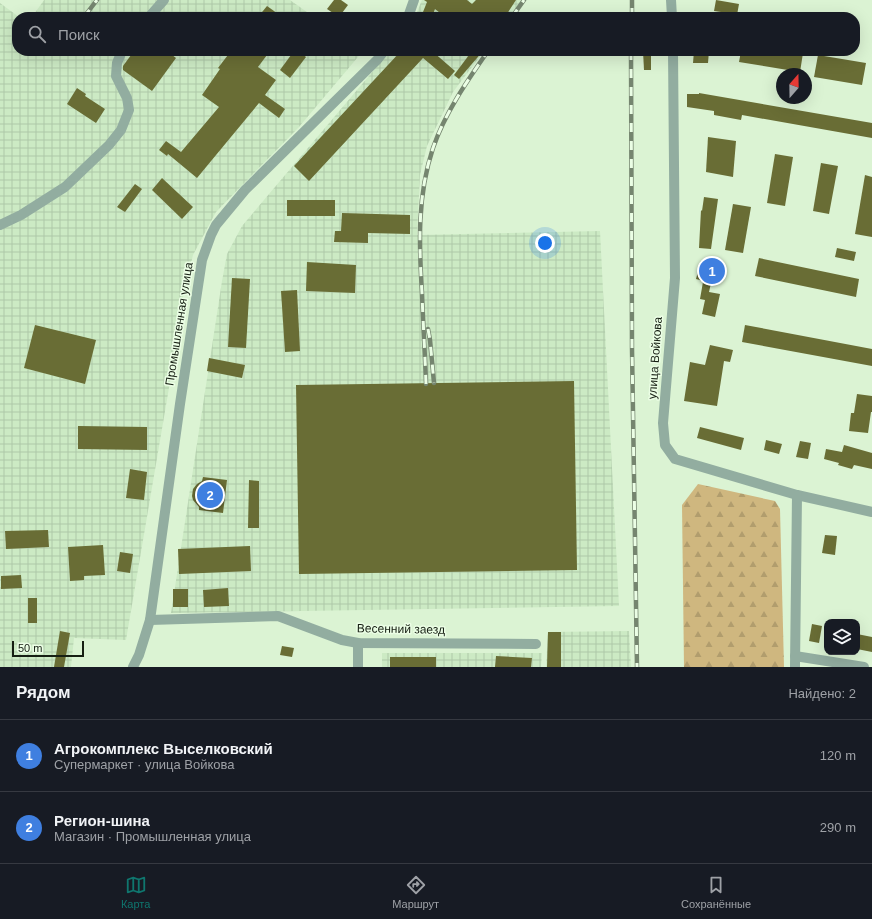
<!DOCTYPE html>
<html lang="ru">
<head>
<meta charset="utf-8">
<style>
  body { margin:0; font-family:Helvetica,sans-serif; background:#242831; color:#f1f3f6 }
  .controls { position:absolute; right:12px; bottom:12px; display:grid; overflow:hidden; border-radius:8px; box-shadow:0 4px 16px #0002 }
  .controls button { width:36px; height:36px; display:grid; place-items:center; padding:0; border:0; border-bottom:1px solid #363941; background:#171b24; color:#f1f3f6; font:20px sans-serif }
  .compass { position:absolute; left:776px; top:68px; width:36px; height:36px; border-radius:50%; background:#171b24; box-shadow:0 4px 16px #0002; rotate:20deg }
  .scale { position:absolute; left:12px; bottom:10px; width:72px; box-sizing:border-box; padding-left:4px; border:2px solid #161f13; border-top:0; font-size:11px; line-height:14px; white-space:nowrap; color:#161f13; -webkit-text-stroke:3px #ebfee5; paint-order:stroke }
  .you { position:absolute; left:545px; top:243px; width:14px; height:14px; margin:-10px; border:3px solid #fff; border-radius:50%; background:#1a73e8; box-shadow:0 0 0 6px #1a73e833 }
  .badge { display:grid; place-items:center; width:26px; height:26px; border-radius:50%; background:#0f766e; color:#fff; font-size:13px; font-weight:700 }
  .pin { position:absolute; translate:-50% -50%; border:2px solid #fff; box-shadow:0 1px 4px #0006 }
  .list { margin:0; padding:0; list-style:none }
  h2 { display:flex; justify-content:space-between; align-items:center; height:52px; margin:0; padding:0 16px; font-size:17px }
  h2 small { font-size:13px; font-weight:400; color:#9ea1a6 }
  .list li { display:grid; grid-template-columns:26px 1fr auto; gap:12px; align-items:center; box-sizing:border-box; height:72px; padding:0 16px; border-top:1px solid #363941 }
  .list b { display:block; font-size:15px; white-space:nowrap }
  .list p { margin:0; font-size:13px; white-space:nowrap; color:#9ea1a6 }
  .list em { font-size:13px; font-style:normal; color:#9ea1a6 }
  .icon { flex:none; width:22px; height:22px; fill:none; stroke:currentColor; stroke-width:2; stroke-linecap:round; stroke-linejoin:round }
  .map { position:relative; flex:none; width:872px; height:667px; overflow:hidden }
  .search { position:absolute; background:#171b24; box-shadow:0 4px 16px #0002; left:12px; right:12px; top:12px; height:44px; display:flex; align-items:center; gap:10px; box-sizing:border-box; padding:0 14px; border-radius:16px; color:#9ea1a6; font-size:15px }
  .sheet { height:196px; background:#171b24 }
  nav { display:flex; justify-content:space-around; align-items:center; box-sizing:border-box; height:56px; border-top:1px solid #363941; background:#171b24; font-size:11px; color:#9ea1a6 }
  nav a { display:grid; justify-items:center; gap:2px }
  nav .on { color:#0f766e }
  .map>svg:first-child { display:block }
</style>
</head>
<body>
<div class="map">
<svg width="872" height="667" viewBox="0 0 872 667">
  <defs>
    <pattern id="industrial-grid" width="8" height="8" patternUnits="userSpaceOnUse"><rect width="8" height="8" fill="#cceac4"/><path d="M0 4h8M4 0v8" fill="none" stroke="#aec8a8"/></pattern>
    <pattern id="forest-firs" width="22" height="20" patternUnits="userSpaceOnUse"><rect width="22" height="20" fill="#cfb77f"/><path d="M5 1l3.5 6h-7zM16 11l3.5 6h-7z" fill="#b19d6d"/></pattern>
  </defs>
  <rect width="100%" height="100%" fill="#dbf3d3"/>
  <g fill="url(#industrial-grid)">
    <path d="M44,0H290L314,17H32Z"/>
    <path d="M422,0H523L510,17H415Z"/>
    <path d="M0,3L19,17H17V51H363L299,127L216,212L193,255L180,310L170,382L126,640L74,638L71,667H0Z"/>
    <path d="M390,51H484L453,92L427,146L420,175L417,235L600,231L619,606L171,613L222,281L227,254L242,226Z"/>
    <path d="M629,631L631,667H546L548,632Z"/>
    <path d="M382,653H542L541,667H382Z"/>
  </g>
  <path fill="url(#forest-firs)" d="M698,484L775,501L780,509L784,667H684L682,505Z"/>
  <g fill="#696d35">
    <path d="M334,0H341L348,5L339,17L327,9Z"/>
    <path d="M424,0H467L472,4L476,0H516L505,17H445L435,9L432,17H421L427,2Z"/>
    <path d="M716,0L739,4L737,15L729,14V17H720L721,12L714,11Z"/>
    <path d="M267,6L274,11L281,17H258Z"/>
    <path d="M134,51H167L176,58L152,91L123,70V66Z"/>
    <path d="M231,51H270L258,67L276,80L265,95L285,109L279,118L259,103L197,178L168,154L167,156L159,150L166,141L181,152L219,107L202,95L220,69L218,68Z"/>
    <path d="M294,51H299L306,57L290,78L280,70Z"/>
    <path d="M401,51H432L455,71L448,79L423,58L309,181L294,166Z"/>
    <path d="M472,51H483L459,79L454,75Z"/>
    <path d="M643,51H651V70H644Z"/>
    <path d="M694,51H709L708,63H693Z"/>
    <path d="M741,51H790L803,53L800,72L739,62Z"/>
    <path d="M818,55L866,63L862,85L814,77Z"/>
    <path d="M77,88L86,94L85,96L105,109L96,123L67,104Z"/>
    <path d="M699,93L872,123V138L742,115L741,120L714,115V111L687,107V94H699Z"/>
    <path d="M708,137L736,141L733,177L706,172Z"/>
    <path d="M775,154L793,157L785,206L767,203Z"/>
    <path d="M821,163L838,166L829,214L813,211Z"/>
    <path d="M865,175L872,177V237L855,234Z"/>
    <path d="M162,178L193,207L182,219L152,190Z"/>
    <path d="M135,184L142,189L125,212L117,207Z"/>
    <path d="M704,197L718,199L711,249L699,248L701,210L702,211Z"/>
    <rect x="287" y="200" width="48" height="16"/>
    <path d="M733,204L751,207L743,253L725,250Z"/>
    <path d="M342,213L410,215V234L368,233V243L334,242L335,231H341Z"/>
    <path d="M837,248L856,252L854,261L835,257Z"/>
    <path d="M759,258L859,279L856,297L755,276Z"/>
    <path d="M701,261L709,263L707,282L696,279Z"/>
    <path d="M307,262L356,265L355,293L306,291Z"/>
    <path d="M232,278L250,279L246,348L228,347Z"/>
    <path d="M703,282L711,283L709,292L720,294L715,317L702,314L705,300L700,299Z"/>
    <path d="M297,290L300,351L285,352L281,291Z"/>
    <path d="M35,325L96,340L85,384L24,368Z"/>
    <path d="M745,325L872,349V366L742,342Z"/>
    <path d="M710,345L733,350L730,362L724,361L717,406L684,401L690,362L705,365Z"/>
    <path d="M209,358L245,365L242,378L207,371Z"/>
    <path d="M574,381L577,570L299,574L296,385Z"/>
    <path d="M857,394L872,396V412H871L868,433L849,431L851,413H854Z"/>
    <path d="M78,426L147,427V450L78,449Z"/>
    <path d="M700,427L744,438L741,450L697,438Z"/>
    <path d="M766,440L782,444L779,454L764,450Z"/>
    <path d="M800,441L811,443L808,459L796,457Z"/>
    <path d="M844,445L872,453V469L854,465L852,469L838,465L839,463L824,459L826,449L842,452Z"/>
    <path d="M130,469L147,472L144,500L126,498Z"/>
    <path d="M203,477L227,480L223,513L199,510V507L193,500L192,496L193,489L197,484L202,481Z"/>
    <path d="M249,480L259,481V528H248Z"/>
    <path d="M48,530L49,547L6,549L5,531Z"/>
    <path d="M825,535L837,536L835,555L822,553Z"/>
    <path d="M103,545L105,575L84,576V580L70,581L68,547Z"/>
    <path d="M250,546L251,571L179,574L178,549Z"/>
    <path d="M120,552L133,554L130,573L117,571Z"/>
    <path d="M21,575L22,588L1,589V576Z"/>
    <path d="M228,588L229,606L204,607L203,590Z"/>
    <rect x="173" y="589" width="15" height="18"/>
    <rect x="28" y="598" width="9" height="25"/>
    <path d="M812,624L822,626L819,643L809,641Z"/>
    <path d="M60,631L70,633L64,667H54Z"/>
    <path d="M548,632H561V667H547Z"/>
    <path d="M857,634L872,637V652L857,649Z"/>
    <path d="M282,646L294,648L292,657L280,655Z"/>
    <path d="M496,656L532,658L531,667H495Z"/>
    <rect x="390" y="657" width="46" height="10"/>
  </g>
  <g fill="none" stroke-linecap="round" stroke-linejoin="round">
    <g stroke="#92ada0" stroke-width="10">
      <path d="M671,0L672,17"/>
      <path d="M149,17L164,0"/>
      <path d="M408,17L414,0"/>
      <path d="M673,51L675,278L663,423L665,445L675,459L797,495L872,512"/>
      <path d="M0,225L21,215L65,187L109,145L121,130L129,110L127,98L116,76L117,63L122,51"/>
      <path d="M150,620L278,616L342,640L358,643L536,644"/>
      <path d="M795,656L864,667"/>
      <path d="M133,667L139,655L150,620L180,404L202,260L211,235L216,225L245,190L377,60L384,51"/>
      <path d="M358,667V643"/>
      <path d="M795,667L797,495"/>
    </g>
    <g stroke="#75856f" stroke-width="4.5">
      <g id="rail">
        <path d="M84,17L97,0"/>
        <path d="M512,17L524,0"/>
        <path d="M632,17V0"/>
        <path d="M631,51L632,349L637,667"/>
        <path d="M428,329L430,340L434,383"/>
        <path d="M426,384C425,353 423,323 422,293C419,244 417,196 433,148C445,113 467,81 488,51"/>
      </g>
    </g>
    <use href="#rail" stroke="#ebfee5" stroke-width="3" stroke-dasharray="9" stroke-linecap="butt"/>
  </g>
  <g text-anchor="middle" stroke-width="3" stroke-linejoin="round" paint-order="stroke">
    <g font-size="12" fill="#161f13" stroke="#ebfee5">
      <text transform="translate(179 324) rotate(-81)" y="4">Промышленная улица</text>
      <text transform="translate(655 358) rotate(-86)" y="4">улица Войкова</text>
      <text transform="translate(401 629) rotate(1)" y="4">Весенний заезд</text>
    </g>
  </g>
</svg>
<div class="controls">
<button><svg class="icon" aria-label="layers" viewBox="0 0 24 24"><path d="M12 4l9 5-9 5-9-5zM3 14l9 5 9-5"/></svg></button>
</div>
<svg class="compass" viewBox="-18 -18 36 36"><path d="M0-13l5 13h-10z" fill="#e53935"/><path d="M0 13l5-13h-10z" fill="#9ea1a6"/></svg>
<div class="scale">50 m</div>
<div class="you"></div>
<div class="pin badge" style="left:712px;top:271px;background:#3f7fe0">1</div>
<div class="pin badge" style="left:210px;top:495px;background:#3f7fe0">2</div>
<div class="search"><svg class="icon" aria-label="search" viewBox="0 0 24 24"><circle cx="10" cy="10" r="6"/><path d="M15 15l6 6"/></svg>Поиск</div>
</div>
<section class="sheet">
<h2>Рядом<small>Найдено: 2</small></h2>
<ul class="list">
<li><span class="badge" style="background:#3f7fe0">1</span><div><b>Агрокомплекс Выселковский</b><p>Супермаркет · улица Войкова</p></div><em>120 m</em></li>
<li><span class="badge" style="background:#3f7fe0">2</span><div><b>Регион-шина</b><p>Магазин · Промышленная улица</p></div><em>290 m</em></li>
</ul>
</section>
<nav>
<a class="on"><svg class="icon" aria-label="map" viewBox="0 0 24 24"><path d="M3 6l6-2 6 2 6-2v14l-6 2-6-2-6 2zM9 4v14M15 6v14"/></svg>Карта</a>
<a><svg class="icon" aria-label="directions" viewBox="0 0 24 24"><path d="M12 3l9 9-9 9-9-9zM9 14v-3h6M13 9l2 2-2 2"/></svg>Маршрут</a>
<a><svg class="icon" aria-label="saved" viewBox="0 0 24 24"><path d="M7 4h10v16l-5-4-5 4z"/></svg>Сохранённые</a>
</nav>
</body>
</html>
